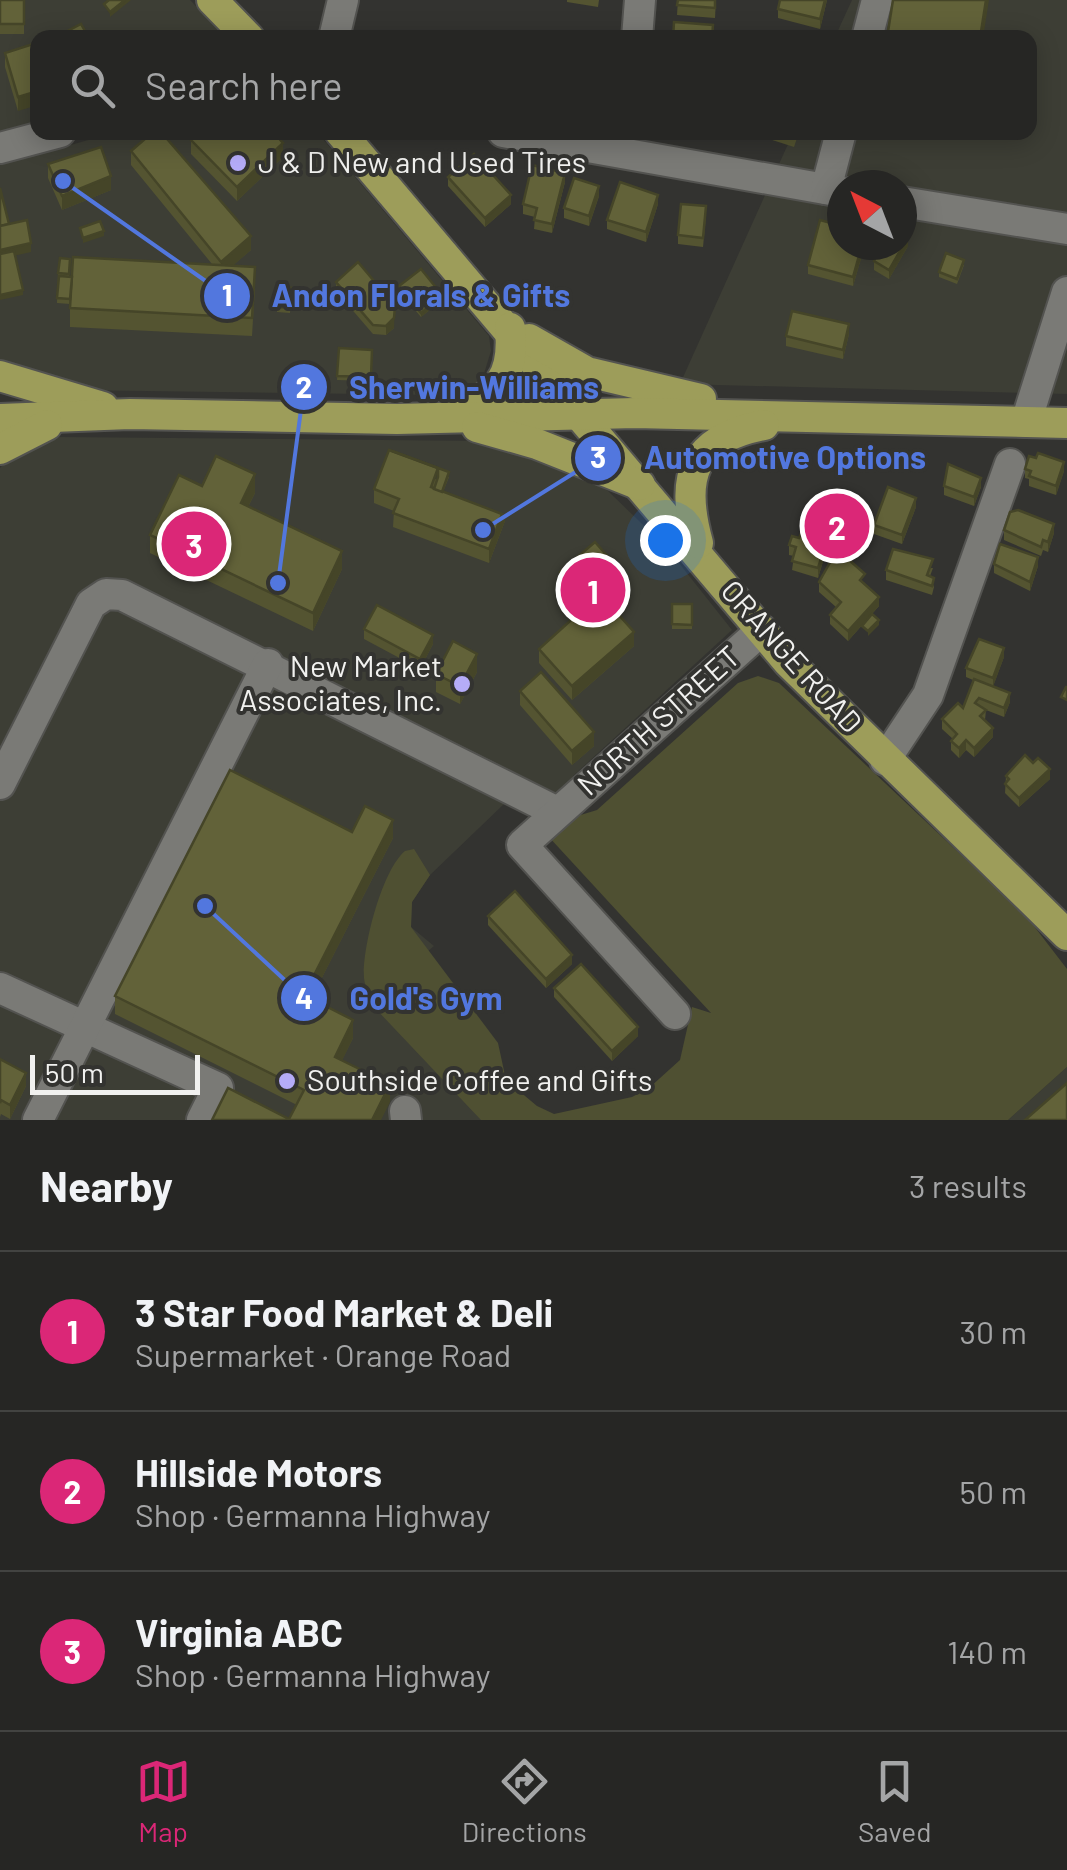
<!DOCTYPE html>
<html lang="en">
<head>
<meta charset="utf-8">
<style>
  body { margin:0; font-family:Barlow,sans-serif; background:#323231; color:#f1f3f6 }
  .compass { position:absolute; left:827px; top:170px; width:90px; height:90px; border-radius:50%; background:#262624; box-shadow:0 5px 25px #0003; rotate:318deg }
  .scale { position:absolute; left:30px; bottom:25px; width:170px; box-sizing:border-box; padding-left:10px; border:5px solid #f1f1ef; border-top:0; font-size:28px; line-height:35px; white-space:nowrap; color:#f1f1ef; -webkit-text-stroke:8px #333330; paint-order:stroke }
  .you { position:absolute; left:665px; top:540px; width:35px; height:35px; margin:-25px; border:8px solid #fff; border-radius:50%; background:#1a73e8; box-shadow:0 0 0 15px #1a73e833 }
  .badge { display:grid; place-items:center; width:65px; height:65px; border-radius:50%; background:#db2777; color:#fff; font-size:32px; font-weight:700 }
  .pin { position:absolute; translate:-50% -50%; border:5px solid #fff; box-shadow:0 2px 10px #0006 }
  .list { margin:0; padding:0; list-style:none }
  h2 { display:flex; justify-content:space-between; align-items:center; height:130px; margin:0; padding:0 40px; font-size:42px }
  h2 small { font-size:32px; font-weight:400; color:#a4a5a6 }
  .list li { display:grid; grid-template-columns:65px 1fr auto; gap:30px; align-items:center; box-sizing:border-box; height:160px; padding:0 40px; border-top:2px solid #424341 }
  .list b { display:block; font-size:38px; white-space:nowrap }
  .list p { margin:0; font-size:32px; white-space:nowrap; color:#a4a5a6 }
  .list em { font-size:32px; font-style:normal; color:#a4a5a6 }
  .icon { flex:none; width:55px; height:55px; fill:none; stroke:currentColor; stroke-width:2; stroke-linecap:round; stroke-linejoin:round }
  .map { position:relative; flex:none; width:1067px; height:1120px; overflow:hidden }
  .search { position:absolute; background:#262624; box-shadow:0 5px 25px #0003; left:30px; right:30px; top:30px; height:110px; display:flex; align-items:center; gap:25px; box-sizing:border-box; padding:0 35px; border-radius:20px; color:#a4a5a6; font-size:38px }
  .sheet { height:610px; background:#262624 }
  nav { display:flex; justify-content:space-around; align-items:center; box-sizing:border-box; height:140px; border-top:2px solid #424341; background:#262624; font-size:28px; color:#a4a5a6 }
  nav a { display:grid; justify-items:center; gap:5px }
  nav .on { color:#db2777 }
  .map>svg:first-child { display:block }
</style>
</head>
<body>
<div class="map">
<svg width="1067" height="1120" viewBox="0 0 1067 1120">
  <rect width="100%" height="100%" fill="#333330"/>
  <g fill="#3d3e35" fill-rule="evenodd">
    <path d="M0,0H190L226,37L38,38L37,128L0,138Z"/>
    <path d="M852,0H1067V394L680,384L793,133L1030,132V38L835,37ZM842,185H902V245H842Z"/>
    <path d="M113,133H318L489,336L491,351L482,380L458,395H434L72,390L0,373V165Z"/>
    <path d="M59,437L488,441L585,475L608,491L667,548L732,630L573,776L583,789L557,812L528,781L430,875L412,902L411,927L434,946L402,973L519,1120H0V468L16,450Z"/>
    <path d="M1067,1067V1120H1008Z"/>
  </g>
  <path fill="#4f5032" d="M758,676L779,683L1027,917L1067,969V1067L1008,1120H481L375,1008C371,999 365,988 364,978C362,948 382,870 405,851L414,849L430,875L412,902L411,927L498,1043L506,1080L537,1106L554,1114L632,1097L649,1088L680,1060L692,1007L711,1013L548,836L574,817L597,810L738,683Z"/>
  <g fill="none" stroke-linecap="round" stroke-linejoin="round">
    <g stroke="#535350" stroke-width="34">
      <g id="minor">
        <path d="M334,38L343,0"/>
        <path d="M637,38L640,0"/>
        <path d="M867,38L877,0"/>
        <path d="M503,132L842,192"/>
        <path d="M0,148L60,132"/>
        <path d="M826,189L841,132"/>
        <path d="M902,202L1067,229"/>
        <path d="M1026,422L1067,292"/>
        <path d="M885,760L928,695L1010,464"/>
        <path d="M0,784L91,604L106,594L122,595L557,812"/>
        <path d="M0,988L218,1088L202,1120"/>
        <path d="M675,1014L522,845L762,630"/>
        <path d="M405,1111L406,1120"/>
        <path d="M38,1120L268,664"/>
      </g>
    </g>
    <g stroke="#535350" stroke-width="34">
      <g id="major">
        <path d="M212,0L249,38"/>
        <path d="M340,132L788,662L1067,935"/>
        <path d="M529,339L587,372L701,399"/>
        <path d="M0,376L103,407"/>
        <path d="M455,416C497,391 515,381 510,328"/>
        <path d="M0,419L130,414L397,419L635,413L1067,423"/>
        <path d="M477,427L537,444L640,485"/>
        <path d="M0,449L47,425"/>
        <path d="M698,543C680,477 691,439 764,425"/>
      </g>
    </g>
    <use href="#minor" stroke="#7a7a76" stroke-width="30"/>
    <use href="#major" stroke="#9d9d5a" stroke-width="30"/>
  </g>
  <g fill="#545431">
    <rect x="0" y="0" width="24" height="34"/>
    <path d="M567,0H599L598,7L567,2Z"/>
    <path d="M678,0H716L715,18L677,15Z"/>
    <path d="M827,0L820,29L778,18V9Z"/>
    <path d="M33,44L18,111L5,67V53Z"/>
    <path d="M766,132H799L794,147L766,138Z"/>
    <path d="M191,140L283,157L237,201L191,154Z"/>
    <path d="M131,151L251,250L233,265L255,285L252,336L70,327V304L57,303L58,273L70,259L69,277L212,264L131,165Z"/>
    <path d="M48,164L111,190L62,210L48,178Z"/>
    <path d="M448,177L511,204L485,227L448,186Z"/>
    <path d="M565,182L552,233L534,229L535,217L523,214V204Z"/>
    <path d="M599,196L589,226L564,218V208Z"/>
    <path d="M658,204L646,242L607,229V220Z"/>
    <path d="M706,216L703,247L678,244V235Z"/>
    <path d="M865,245L853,286L808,274V265Z"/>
    <path d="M908,246L889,279L874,270V261Z"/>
    <path d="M964,265L957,284L939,277V272Z"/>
    <path d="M336,282L394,328L386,335L373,334L336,291Z"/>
    <path d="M399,286L442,300L421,317L399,291Z"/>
    <path d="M292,288L290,313L277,312V307Z"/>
    <path d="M849,334L843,359L786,346V336Z"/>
    <path d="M339,348L372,350L371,381L337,380Z"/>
    <path d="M1025,469L1064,471L1056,495L1029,486V479L1025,478Z"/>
    <path d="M449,477L443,492L505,521L489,563L393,527L394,511L374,503V489Z"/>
    <path d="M202,486L255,493L248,507L342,569L313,631L150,553V535Z"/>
    <path d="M944,486L981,487L974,506L944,495Z"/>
    <path d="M916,507L902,544L874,534V525Z"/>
    <path d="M841,525L860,526L857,536L841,530Z"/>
    <path d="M1004,530L1054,533L1048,552L1043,550L1041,556L1004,540Z"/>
    <path d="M831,535L818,578L792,570L794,556L789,555V545L799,538Z"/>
    <path d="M994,564L1038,566L1030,591L994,573Z"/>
    <path d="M933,568L930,576L934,587L932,595L886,580V570Z"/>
    <path d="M560,572L623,583L611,606L634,646L572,700L539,663V649L584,609L560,582Z"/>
    <path d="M819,582L864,584L879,606L848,641L830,624V615L836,607L819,592Z"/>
    <rect x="672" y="604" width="20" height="25"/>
    <path d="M364,629L433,644L420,669L364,639Z"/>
    <path d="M1004,657L993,686L1010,702L1004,717L986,710L985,720L993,737L974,757L966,750L959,758L951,750V741L953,739L942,729V719L963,708L973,680L966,677V668Z"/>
    <path d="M477,672L460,704L436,692V674Z"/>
    <path d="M520,691L594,746L572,765L520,705Z"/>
    <path d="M1006,776L1050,779L1019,807L1005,793Z"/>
    <path d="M352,832L393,838L311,999L353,1038L342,1060L390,1102L289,1119L297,1105L115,1014V996Z"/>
    <path d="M488,916L572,964L546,988L488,925Z"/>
    <path d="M554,988L638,1036L612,1061L554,997Z"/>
    <path d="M0,1059L26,1086L10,1119L1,1114L0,1117Z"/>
  </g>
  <g fill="#454528">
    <path d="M125,0H131L110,17V12Z"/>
    <path d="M825,0H827L820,29V19Z"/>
    <path d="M986,0H989L983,38H980Z"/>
    <path d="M38,91V105L18,111V97Z"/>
    <path d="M283,143V157L237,201V187Z"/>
    <path d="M565,173V182L552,233V224Z"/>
    <path d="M111,176V190L62,210V196Z"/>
    <path d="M599,186V196L589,226V216Z"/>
    <path d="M511,195V204L485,227V218Z"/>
    <path d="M658,195V204L646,242V232Z"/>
    <path d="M104,231V236L83,243V238Z"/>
    <path d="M251,236V250L221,276V262Z"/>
    <path d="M908,237V246L889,279V270Z"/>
    <path d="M31,243V252L0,259V250Z"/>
    <path d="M862,245H865L853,286V277Z"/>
    <path d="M23,290V295L0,300V295Z"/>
    <path d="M442,295V300L421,317V313Z"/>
    <path d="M395,306L394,328L386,335V326Z"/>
    <path d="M849,324V334L843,359V350Z"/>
    <path d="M1064,462V471L1056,495V486Z"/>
    <path d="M255,474V493L241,521V503Z"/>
    <path d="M981,478V487L974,506V497Z"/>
    <path d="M916,498V507L902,544V535Z"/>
    <path d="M502,514L505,516V521L489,563V549Z"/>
    <path d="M1054,524V533L1048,552V542Z"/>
    <path d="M831,525V535L818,578V568Z"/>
    <path d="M342,551V569L313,631V613Z"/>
    <path d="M1038,557V566L1030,591V582Z"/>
    <path d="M623,574V583L606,614V605Z"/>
    <path d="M879,597V606L848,641V631Z"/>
    <path d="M879,620V625L868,636V631Z"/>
    <path d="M634,632V646L572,700V686Z"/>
    <path d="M433,635V644L420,669V659Z"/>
    <path d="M1004,648V657L993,687V678Z"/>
    <path d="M477,654V672L460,704V686Z"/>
    <path d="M1010,693V702L1004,717V708Z"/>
    <path d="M993,728V737L974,757V748Z"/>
    <path d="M594,732V746L572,765V751Z"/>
    <path d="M966,740V750L959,758V748Z"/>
    <path d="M1050,769V779L1019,807V798Z"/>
    <path d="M393,820V838L304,1013V995Z"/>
    <path d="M572,955V964L546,988V979Z"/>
    <path d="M353,1020V1038L335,1075V1057Z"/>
    <path d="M638,1027V1036L612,1061V1051Z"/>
    <path d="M26,1073V1086L10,1119V1105Z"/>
    <path d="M390,1084V1102L381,1120H372Z"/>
  </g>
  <g fill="#626239" stroke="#454528" stroke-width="2.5">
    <rect x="0" y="0" width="24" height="24"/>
    <path d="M109,0H125L110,12L104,4Z"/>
    <path d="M678,0H715V8L677,5Z"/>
    <path d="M780,0H825L820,19L778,9Z"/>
    <path d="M893,0H986L980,38H887Z"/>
    <path d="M674,22L713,25L712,38H673Z"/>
    <path d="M81,24L89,38H63L62,34Z"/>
    <path d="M33,44L38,59V91L18,97L5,53Z"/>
    <path d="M153,132H161L251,236L221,262L131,151Z"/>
    <path d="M198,132H273L283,143L237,187L191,140Z"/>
    <path d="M778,132H796L794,138Z"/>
    <path d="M101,147L111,176L62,196L48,164Z"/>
    <path d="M474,154L511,195L485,218L448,177Z"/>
    <path d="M532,165L565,173L552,224L534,220L537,208L523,204Z"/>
    <path d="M574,178L599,186L589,216L564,208Z"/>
    <path d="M620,182L658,195L646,232L607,220Z"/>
    <path d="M0,188L9,224L0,226Z"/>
    <path d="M681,204L706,206L703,238L678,235Z"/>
    <path d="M27,220L31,243L0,250V226Z"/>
    <path d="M820,220L842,226V245H862L853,277L808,265Z"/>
    <path d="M100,221L104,231L83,238L80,228Z"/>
    <path d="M902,234L908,237L889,270L874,261L882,245H902Z"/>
    <path d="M14,251L23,290L0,295V254Z"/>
    <path d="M946,253L964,260L957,279L939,272Z"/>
    <path d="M73,257L255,267L252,318L70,308Z"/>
    <path d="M60,258L70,259L69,274L58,273Z"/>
    <path d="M358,262L395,306L394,318L386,326L373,325L336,282Z"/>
    <path d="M421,269L442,295L421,313L399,286Z"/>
    <path d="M59,276L72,277L70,299L57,298Z"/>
    <path d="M280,287L292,288L290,308L277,307Z"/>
    <path d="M792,311L849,324L843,350L786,336Z"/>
    <path d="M339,348L372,350L371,377L337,376Z"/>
    <path d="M389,450L438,468L431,487L502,514L489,549L393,513L399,499L374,489Z"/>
    <path d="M392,451L449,472L442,492L434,489L438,477V468Z"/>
    <path d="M1038,453L1064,462L1056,486L1029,476L1031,471L1025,469L1029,456L1036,458Z"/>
    <path d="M216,456L255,474L241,503L342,551L313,613L150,535L179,475L202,486Z"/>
    <path d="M948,464L981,478L974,497L944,486Z"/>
    <path d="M888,487L916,498L902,535L874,525Z"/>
    <path d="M1018,510L1054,524L1048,542L1043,540L1041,547L1004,530L1010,512Z"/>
    <path d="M844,516L860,522L857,531L841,525Z"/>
    <path d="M808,519L831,525L818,568L792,561L796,547L789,545L792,536L799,538Z"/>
    <path d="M595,542L623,574L608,602L600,594L589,604L560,572Z"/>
    <path d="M1000,544L1038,557L1030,582L994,564Z"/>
    <path d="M893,549L933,559L927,575L934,578L932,586L886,570Z"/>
    <path d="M832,559L838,563L849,560L865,574L860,580L879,597L848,631L830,615L841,602L819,582Z"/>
    <path d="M600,594L634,632L572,686L539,649Z"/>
    <path d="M672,604H692V625L672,624Z"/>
    <path d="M377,605L433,635L420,659L364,629Z"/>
    <path d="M872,614L879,620L868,631L862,626Z"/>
    <path d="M979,639L1004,648L993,678L966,668Z"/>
    <path d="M453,641L477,654L460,686L436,674Z"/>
    <path d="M541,672L594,732L572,751L520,691Z"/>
    <path d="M974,679L1010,693L1004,708L979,698L975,703L986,710L980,716L993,728L974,748L966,740L959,748L951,741L957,734L942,719L958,703L963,708Z"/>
    <path d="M1066,687H1067V700L1061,697Z"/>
    <path d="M1025,755L1033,763L1038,758L1050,769L1019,798L1005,784L1009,779L1006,776Z"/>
    <path d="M230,770L352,832L365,806L393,820L304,995L353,1020L335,1057L390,1084L372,1120H212L228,1088L289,1119L304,1090L115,996Z"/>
    <path d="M515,891L572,955L546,979L488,916Z"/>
    <path d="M581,964L638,1027L612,1051L554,988Z"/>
    <path d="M0,1059L26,1073L10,1105L1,1100L0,1103Z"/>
    <path d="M1067,1083V1120H1025Z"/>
  </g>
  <g fill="#b5acf8" stroke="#333330" stroke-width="4">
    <circle cx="238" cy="163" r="10"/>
    <circle cx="462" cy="684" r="10"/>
    <circle cx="287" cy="1081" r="10"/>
  </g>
  <g text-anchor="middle" stroke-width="8" stroke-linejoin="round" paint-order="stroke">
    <g font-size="30" fill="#f1f1ef" stroke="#333330" text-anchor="start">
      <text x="258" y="173">J &amp; D New and Used Tires</text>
      <text x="442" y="677" text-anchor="end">New Market<tspan x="442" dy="34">Associates, Inc.</tspan></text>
      <text x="307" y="1091">Southside Coffee and Gifts</text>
    </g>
    <g font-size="30" fill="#f1f1ef" stroke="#333330">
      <text transform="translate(791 657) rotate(48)" y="10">ORANGE ROAD</text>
      <text transform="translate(659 721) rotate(-42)" y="10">NORTH STREET</text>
    </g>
  </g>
  <path fill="none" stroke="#5277de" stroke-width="4" d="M63 181L227 296M278 583L304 387M483 530L598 458M205 906L304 998"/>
  <g fill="#5277de" stroke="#333330" stroke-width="4">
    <circle cx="63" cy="181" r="10"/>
    <circle cx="278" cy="583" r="10"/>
    <circle cx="483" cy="530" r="10"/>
    <circle cx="205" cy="906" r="10"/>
    <circle cx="227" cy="296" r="25"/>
    <circle cx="304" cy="387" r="25"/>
    <circle cx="598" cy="458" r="25"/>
    <circle cx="304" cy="998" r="25"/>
  </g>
  <g font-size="30" text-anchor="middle" font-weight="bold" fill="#fff">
    <text x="227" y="306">1</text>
    <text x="304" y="398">2</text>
    <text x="598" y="468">3</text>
    <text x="304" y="1009">4</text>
  </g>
  <g font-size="32" text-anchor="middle" font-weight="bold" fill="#5277de" stroke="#333330" stroke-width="8" stroke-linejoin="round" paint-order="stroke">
    <text x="421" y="307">Andon Florals &amp; Gifts</text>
    <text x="474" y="399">Sherwin-Williams</text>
    <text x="785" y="469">Automotive Options</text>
    <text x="426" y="1010">Gold's Gym</text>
  </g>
</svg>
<svg class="compass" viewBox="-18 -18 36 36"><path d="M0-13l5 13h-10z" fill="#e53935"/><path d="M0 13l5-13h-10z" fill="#a4a5a6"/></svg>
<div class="scale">50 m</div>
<div class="you"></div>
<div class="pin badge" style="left:593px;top:590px">1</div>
<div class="pin badge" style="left:837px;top:526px">2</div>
<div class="pin badge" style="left:194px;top:544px">3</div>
<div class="search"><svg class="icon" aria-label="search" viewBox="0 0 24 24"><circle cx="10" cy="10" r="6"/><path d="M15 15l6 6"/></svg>Search here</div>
</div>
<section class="sheet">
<h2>Nearby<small>3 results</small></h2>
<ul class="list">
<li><span class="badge">1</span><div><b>3 Star Food Market &amp; Deli</b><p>Supermarket · Orange Road</p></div><em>30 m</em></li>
<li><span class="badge">2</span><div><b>Hillside Motors</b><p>Shop · Germanna Highway</p></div><em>50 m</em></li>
<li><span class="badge">3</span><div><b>Virginia ABC</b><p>Shop · Germanna Highway</p></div><em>140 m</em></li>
</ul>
</section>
<nav>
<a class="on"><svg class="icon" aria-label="map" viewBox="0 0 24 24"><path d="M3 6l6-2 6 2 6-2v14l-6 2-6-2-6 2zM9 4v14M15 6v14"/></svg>Map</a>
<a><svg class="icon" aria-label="directions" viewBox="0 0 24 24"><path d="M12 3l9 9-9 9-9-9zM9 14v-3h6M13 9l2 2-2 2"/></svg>Directions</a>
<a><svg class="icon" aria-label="saved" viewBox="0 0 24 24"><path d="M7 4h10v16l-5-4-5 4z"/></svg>Saved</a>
</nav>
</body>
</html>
